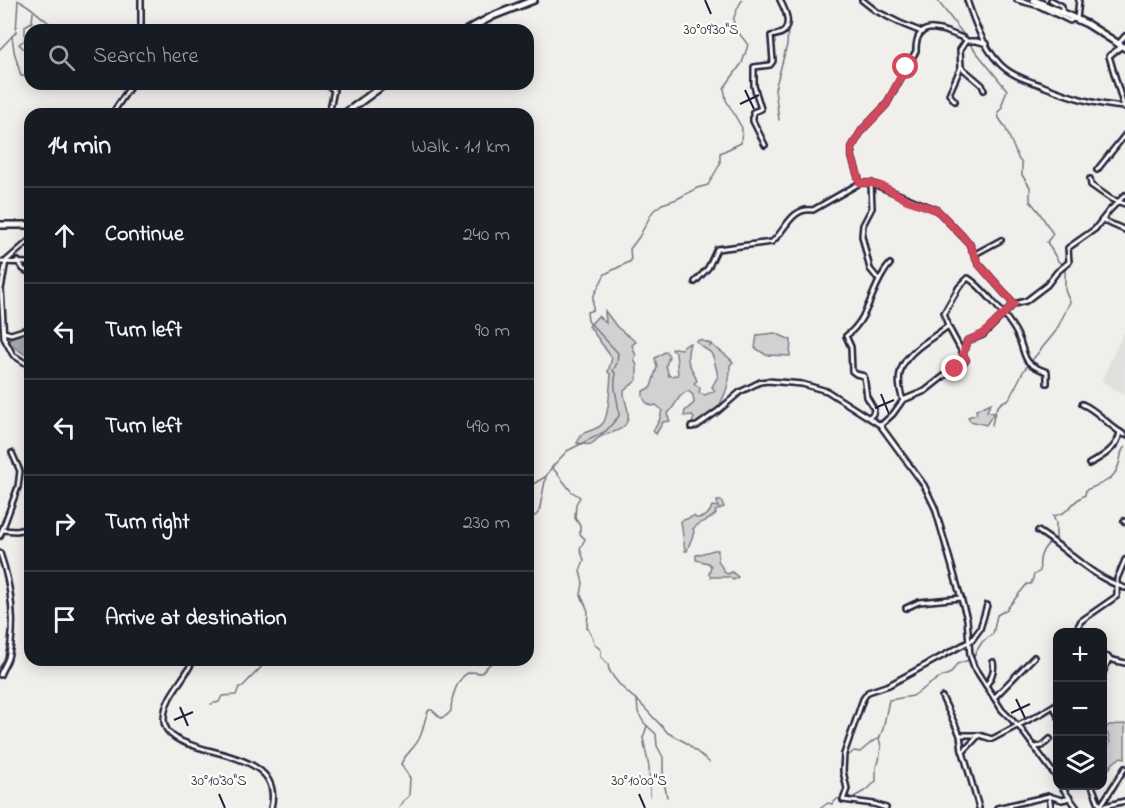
<!DOCTYPE html>
<html lang="en">
<head>
<meta charset="utf-8">
<style>
  body { margin:0; font-family:"Indie Flower",sans-serif; background:#242831; color:#f1f3f6 }
  .controls { position:absolute; right:18px; bottom:18px; display:grid; overflow:hidden; border-radius:12px; box-shadow:0 3px 15px #0003 }
  .controls button { width:54px; height:54px; display:grid; place-items:center; padding:0; border:0; border-bottom:2px solid #363941; background:#171b24; color:#f1f3f6; font:30px sans-serif }
  .stop { position:absolute; width:18px; height:18px; margin:-14px; border:4px solid #d1495b; border-radius:50%; background:#fff }
  .stop.end { background:#d1495b; border-color:#fff; box-shadow:0 2px 6px #0008 }
  .list { margin:0; padding:0; list-style:none }
  h2 { display:flex; justify-content:space-between; align-items:center; height:78px; margin:0; padding:0 24px; font-size:26px }
  h2 small { font-size:20px; font-weight:400; color:#9ea1a6 }
  .list li { display:grid; grid-template-columns:39px 1fr auto; gap:18px; align-items:center; box-sizing:border-box; height:96px; padding:0 24px; border-top:2px solid #363941 }
  .list b { display:block; font-size:22px; white-space:nowrap }
  .list em { font-size:20px; font-style:normal; color:#9ea1a6 }
  .icon { flex:none; width:33px; height:33px; fill:none; stroke:currentColor; stroke-width:2; stroke-linecap:round; stroke-linejoin:round }
  .map { position:relative; flex:none; width:1125px; height:808px; overflow:hidden }
  .search { position:absolute; background:#171b24; box-shadow:0 3px 15px #0003; left:24px; top:24px; width:510px; height:66px; display:flex; align-items:center; gap:15px; box-sizing:border-box; padding:0 21px; border-radius:18px; color:#9ea1a6; font-size:22px }
  .panel { position:absolute; background:#171b24; box-shadow:0 3px 15px #0003; left:24px; top:108px; width:510px; height:558px; border-radius:18px }
  .map>svg:first-child { display:block }
</style>
</head>
<body>
<div class="map">
<svg width="1125" height="808" viewBox="0 0 1125 808">
  <rect width="100%" height="100%" fill="#f0efec"/>
  <filter id="ink" filterUnits="userSpaceOnUse"><feTurbulence type="fractalNoise" baseFrequency=".0167" numOctaves="2"/><feDisplacementMap in="SourceGraphic" scale="12" xChannelSelector="R" yChannelSelector="G"/><feConvolveMatrix kernelMatrix="1 2 1 2 8 2 1 2 1" color-interpolation-filters="sRGB"/></filter>
  <g filter="url(#ink)">
    <path fill="#e0e0df" d="M1125,330V396L1101,381Z"/>
    <g fill="#d2d1d1" stroke="#7a7a86" stroke-width="1.5">
      <path d="M605,311L617,327L636,342L632,345L636,356L634,359L637,366V380L624,391C623,400 630,409 628,418C626,432 608,432 598,438C596,440 594,443 591,444C587,445 581,444 577,443L582,434C589,430 598,430 603,423C609,417 610,385 611,375L608,372L612,358L589,326L598,316L606,323Z"/>
      <path d="M775,333L791,340L790,356L766,355L755,348L757,335Z"/>
      <path d="M700,340L711,344L710,346L712,345C720,351 727,355 733,362L730,365C731,388 717,423 691,425L694,418L692,415L684,416L685,411L694,403L693,395L688,391C677,395 676,407 667,414L670,421L663,422L656,434L653,431L660,419L662,410L656,405L652,406C645,403 642,399 643,391L651,387L657,367L655,358L666,351L669,356L666,366L669,376L678,375L676,352L672,350L673,348L682,349L683,346L690,343C684,367 691,362 697,381L694,383L700,388L699,393L705,395L715,391L712,387L718,376C716,370 715,358 711,353C706,349 700,346 696,341Z"/>
      <path d="M991,403L987,411L994,413L986,425L970,421L968,417L977,414L976,410Z"/>
      <path d="M717,501H721L724,507L715,511L716,513C710,522 699,521 693,529L694,532L687,551H685L681,521L694,516L696,518C704,518 710,514 712,506L718,507Z"/>
      <path d="M714,550H718V560L725,573L728,574L732,572L738,577L733,580L730,577H711L709,574L711,566L708,563L696,560V555Z"/>
      <path d="M1125,724V758L1121,757L1112,764L1109,769L1103,765V755L1110,743L1108,734H1103V725L1107,727L1109,725Z"/>
    </g>
    <path fill="#a9a9b0" stroke="#737381" stroke-width="1.5" d="M30,332V353L24,354L9,343L8,339L22,333Z"/>
    <g fill="none" stroke-linecap="round" stroke-linejoin="round">
      <g stroke="#737381" stroke-width="1.5">
        <path d="M937,0L967,39"/>
        <path d="M19,1C34,6 45,25 62,30"/>
        <path d="M12,36L14,51L21,76H30"/>
        <path d="M969,43L1007,90L1002,104V108L998,112L999,118L1005,127L1019,160L1022,163V175L1030,187V201L1039,212L1053,234L1047,242L1058,261L1065,268V290L1070,302L1056,331L1024,370L1009,399C995,404 995,411 992,425"/>
        <path d="M0,49L16,32L18,0"/>
        <path d="M30,51L24,49L19,44L25,40V26L32,22L33,12"/>
        <path d="M779,120L775,89L787,45L788,27"/>
        <path d="M552,467L571,491L580,497L576,504L575,518L580,526V534L585,539L580,549L584,560L580,571L583,583L581,595L588,611L587,627L593,638L594,644L601,650V657L608,664C607,674 628,694 637,700L638,712L644,723L656,734L657,746L663,757V777L667,797"/>
        <path d="M528,487L545,477"/>
        <path d="M528,516H535L539,512L546,476L552,467L567,451L606,431L619,416C619,400 612,389 616,374L613,371L617,363L618,353L588,321L587,312L593,310V297L605,274L631,261L630,249L639,237L653,211L662,204L677,199L697,188L708,185L720,164V153L741,143L742,128L726,100L724,88L742,63L748,45C732,23 728,25 742,0"/>
        <path d="M973,657L982,642L993,634L997,615L1006,610L1027,584H1031L1034,575L1040,571C1038,556 1044,545 1056,538V523L1053,516C1070,514 1069,503 1085,495L1086,490C1102,483 1116,481 1120,460C1122,453 1120,451 1125,447"/>
        <path d="M638,701L668,733L685,742L709,762"/>
        <path d="M211,704L219,702L222,696L236,695L239,687H242L268,660"/>
        <path d="M647,726L643,738L649,767L650,796"/>
        <path d="M849,755L854,751L860,752L873,741L878,739"/>
        <path d="M399,808L402,802L409,796L410,778L401,764C405,754 414,749 419,739C424,730 424,718 429,710H432L441,718L446,716L451,711C451,699 457,675 471,672C474,672 478,673 481,673L494,660"/>
        <path d="M821,808L828,803L832,804L837,799L849,796L852,798L868,789L876,781V767L879,761L881,746L879,739L883,729L889,700L913,696L937,679L951,673L957,664L969,660"/>
      </g>
      <g stroke="#22223b" stroke-width="8">
        <g id="minor">
          <path d="M141,0V30"/>
          <path d="M862,0L876,11L902,24L922,32"/>
          <path d="M967,0C974,21 983,46 999,63C1011,76 1027,80 1043,86C1071,97 1096,105 1125,107"/>
          <path d="M1017,0L1039,6L1070,21L1073,19"/>
          <path d="M1051,0L1062,6V12"/>
          <path d="M1077,19L1079,0"/>
          <path d="M1119,43L1125,36"/>
          <path d="M1122,46L1109,56L1124,107"/>
          <path d="M961,67L982,85L984,90"/>
          <path d="M326,84L334,90L329,114"/>
          <path d="M955,101L949,94L961,67L960,50L966,41"/>
          <path d="M112,114L132,84"/>
          <path d="M765,145L753,121V112L761,109L754,86V67L770,65L773,61L771,36C776,35 783,34 785,30C791,21 784,8 780,0"/>
          <path d="M1097,170L1125,135"/>
          <path d="M1090,179L1091,185L1111,199L1125,204"/>
          <path d="M860,183L852,157V147L862,130L886,105L916,51C915,17 945,30 965,39L966,41H976L987,44"/>
          <path d="M871,183L872,208L863,225L862,236L870,269L879,280"/>
          <path d="M1102,220L1125,230"/>
          <path d="M30,240L6,261L1,289L4,338L13,355L30,366"/>
          <path d="M975,254L1001,240"/>
          <path d="M18,261L23,269L30,273"/>
          <path d="M0,262L30,263"/>
          <path d="M695,282L708,268L717,249L772,242C786,230 791,207 813,210L860,183H871L937,210L969,243L978,263L1014,304"/>
          <path d="M4,332L11,334L30,328"/>
          <path d="M962,352L948,326L944,313L959,287L968,278C981,286 1010,320 1017,334C1028,357 1019,362 1047,372V383"/>
          <path d="M903,400C888,359 920,348 948,326"/>
          <path d="M1082,404C1099,411 1109,427 1125,435"/>
          <path d="M869,417L873,414L874,409L867,397L864,376L856,374L852,371L851,347L846,336C870,319 871,285 890,264"/>
          <path d="M881,425L893,414L903,400L925,391L944,376L963,364L966,360L963,354L967,341L983,335L1014,304L1026,301L1047,285L1057,272L1069,262L1068,248L1095,229L1109,211L1125,195"/>
          <path d="M691,427L697,426L718,411L740,392L760,382L768,381L802,384L827,391L880,425L924,485L935,508L967,619L970,655L974,667L1002,710L1021,729L1058,779"/>
          <path d="M1089,464C1102,457 1118,448 1120,432"/>
          <path d="M1124,521L1125,522"/>
          <path d="M2,530L16,531L30,528"/>
          <path d="M1038,531C1067,549 1091,577 1125,588"/>
          <path d="M0,536L18,487L20,471L12,453"/>
          <path d="M0,553C11,585 17,625 8,658C6,664 2,669 0,675"/>
          <path d="M906,608L919,602L961,598"/>
          <path d="M1075,632L1081,621L1117,596V579L1125,560"/>
          <path d="M1102,655L1108,657L1109,659L1125,663"/>
          <path d="M193,660C185,680 165,695 164,718C161,763 288,739 271,808"/>
          <path d="M1102,675L1109,659"/>
          <path d="M986,685C991,680 995,669 993,662"/>
          <path d="M942,697L960,735L962,751"/>
          <path d="M994,698L1034,657"/>
          <path d="M1054,707L1058,716"/>
          <path d="M960,735H979L992,739L1042,713L1058,703"/>
          <path d="M978,736L963,752L979,808"/>
          <path d="M1035,747L1042,746L1050,739"/>
          <path d="M1061,786L1077,808"/>
          <path d="M1092,786L1100,806"/>
          <path d="M1049,796L1051,808"/>
          <path d="M1010,805L1049,796L1062,800L1070,798"/>
          <path d="M1100,807L1125,768"/>
          <path d="M1101,807L1125,801"/>
          <path d="M886,808L874,804L843,800L847,789L843,771L844,754L863,699L868,692L889,685L972,640L980,629L987,605"/>
          <path d="M997,808L1010,805L1011,808"/>
        </g>
      </g>
      <g stroke="#22223b" stroke-width="10">
        <g id="primary">
          <path d="M1034,0L1087,24L1125,48"/>
          <path d="M467,30L493,16L534,0"/>
          <path d="M344,114L385,84"/>
          <path d="M0,225H30"/>
        </g>
      </g>
      <use href="#minor" stroke="#fdfcf7" stroke-width="3"/>
      <use href="#primary" stroke="#fdfcf7" stroke-width="5"/>
    </g>
  </g>
  <g fill="none" stroke-linecap="round" stroke-linejoin="round" filter="url(#ink)">
    <path stroke="#d1495b" stroke-width="8" d="M906,67L886,105L862,130L852,147V157L860,183H871L884,187L907,200L937,210L969,243L978,263L1014,304L983,334L967,341L963,354L966,360L955,369"/>
  </g>
  <path fill="none" stroke="#22223b" stroke-width="2" d="M705,0L711,14M745,90L754,109M740,104L759,95M881,394L889,414M875,408L894,400M1016,699L1025,718M180,707L188,726M1011,713L1030,704M174,720L193,712M219,794L225,808M639,794L645,808"/>
  <g font-size="15" text-anchor="middle" fill="#22223b" stroke="#fdfcf7" stroke-width="4.5" stroke-linejoin="round" paint-order="stroke">
    <text x="711" y="34">30°09'30"S</text>
    <text x="219" y="785">30°10'30"S</text>
    <text x="639" y="785">30°10'00"S</text>
  </g>
</svg>
<div class="controls">
<button>+</button>
<button>−</button>
<button><svg class="icon" aria-label="layers" viewBox="0 0 24 24"><path d="M12 4l9 5-9 5-9-5zM3 14l9 5 9-5"/></svg></button>
</div>
<div class="stop" style="left:906px;top:67px"></div>
<div class="stop end" style="left:955px;top:369px"></div>
<div class="search"><svg class="icon" aria-label="search" viewBox="0 0 24 24"><circle cx="10" cy="10" r="6"/><path d="M15 15l6 6"/></svg>Search here</div>
<section class="panel">
<h2>14 min<small>Walk · 1.1 km</small></h2>
<ul class="list">
<li><svg class="icon" aria-label="ahead" viewBox="0 0 24 24"><path d="M12 20V5M6 11l6-6 6 6"/></svg><div><b>Continue</b></div><em>240 m</em></li>
<li><svg class="icon" aria-label="left" viewBox="0 0 24 24"><path d="M17 20v-9H6M10 6l-5 5 5 5"/></svg><div><b>Turn left</b></div><em>90 m</em></li>
<li><svg class="icon" aria-label="left" viewBox="0 0 24 24"><path d="M17 20v-9H6M10 6l-5 5 5 5"/></svg><div><b>Turn left</b></div><em>490 m</em></li>
<li><svg class="icon" aria-label="right" viewBox="0 0 24 24"><path d="M7 20v-9h11M14 6l5 5-5 5"/></svg><div><b>Turn right</b></div><em>230 m</em></li>
<li><svg class="icon" aria-label="arrive" viewBox="0 0 24 24"><path d="M6 21V4h12l-3 4 3 4H6"/></svg><div><b>Arrive at destination</b></div></li>
</ul>
</section>
</div>
</body>
</html>
